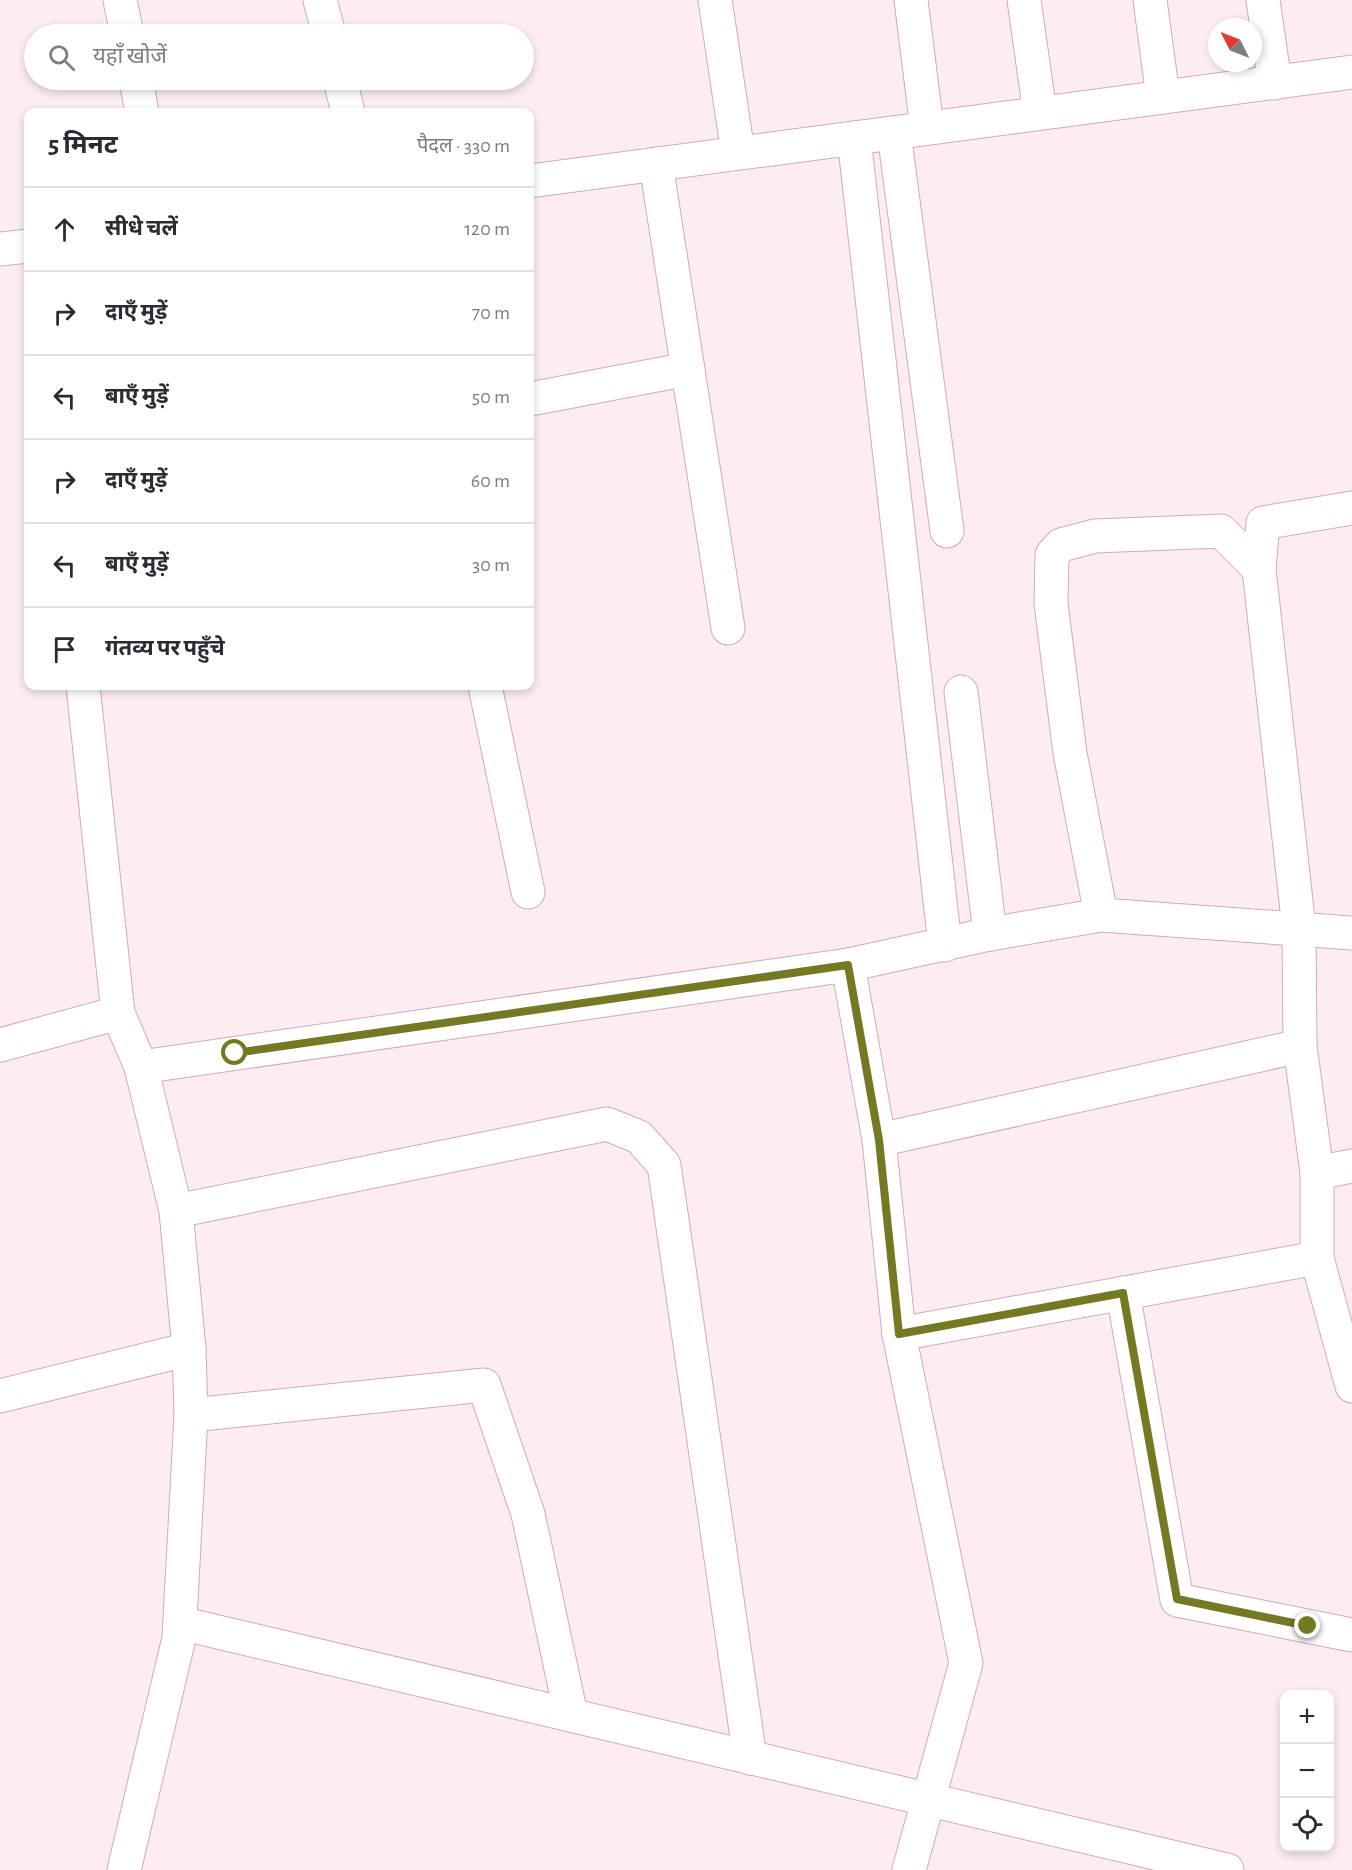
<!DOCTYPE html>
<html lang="hi">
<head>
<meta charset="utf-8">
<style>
  body { margin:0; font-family:"Alegreya Sans","Noto Sans Devanagari",sans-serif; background:#f2f2f3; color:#2b2b33 }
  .controls { position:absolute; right:18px; bottom:18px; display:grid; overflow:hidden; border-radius:12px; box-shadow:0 3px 9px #0003 }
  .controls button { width:54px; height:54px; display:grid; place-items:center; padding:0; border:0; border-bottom:2px solid #e1e1e2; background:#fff; color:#2b2b33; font:30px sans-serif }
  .compass { position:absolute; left:1208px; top:18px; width:54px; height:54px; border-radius:50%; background:#fff; box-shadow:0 3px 9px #0003; rotate:312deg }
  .stop { position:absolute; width:18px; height:18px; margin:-14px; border:4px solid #747922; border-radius:50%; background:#fff }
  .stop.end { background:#747922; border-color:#fff; box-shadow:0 2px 6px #0008 }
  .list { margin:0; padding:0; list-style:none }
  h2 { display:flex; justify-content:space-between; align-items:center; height:78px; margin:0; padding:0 24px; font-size:26px }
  h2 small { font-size:20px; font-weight:400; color:#7c7c81 }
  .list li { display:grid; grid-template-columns:39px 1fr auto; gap:18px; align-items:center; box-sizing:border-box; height:84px; padding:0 24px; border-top:2px solid #e1e1e2 }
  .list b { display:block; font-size:22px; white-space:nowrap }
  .list em { font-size:20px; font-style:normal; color:#7c7c81 }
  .icon { flex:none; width:33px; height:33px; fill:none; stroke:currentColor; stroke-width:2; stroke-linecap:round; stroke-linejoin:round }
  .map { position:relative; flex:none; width:1352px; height:1870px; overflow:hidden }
  .search { position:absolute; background:#fff; box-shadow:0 3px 9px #0003; left:24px; top:24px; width:510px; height:66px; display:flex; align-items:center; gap:15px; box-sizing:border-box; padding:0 21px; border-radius:33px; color:#7c7c81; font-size:22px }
  .panel { position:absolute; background:#fff; box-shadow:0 3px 9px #0003; left:24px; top:108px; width:510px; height:582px; border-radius:12px }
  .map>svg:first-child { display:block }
</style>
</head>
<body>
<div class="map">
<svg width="1352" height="1870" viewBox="0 0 1352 1870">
  <rect width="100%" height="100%" fill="#fdedf2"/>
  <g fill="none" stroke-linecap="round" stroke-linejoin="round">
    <g stroke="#d1aab7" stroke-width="35">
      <g id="minor">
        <path d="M120,0L127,34"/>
        <path d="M320,0L329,34"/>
        <path d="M715,0L738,153"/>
        <path d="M911,0L927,128"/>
        <path d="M1024,0L1040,113"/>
        <path d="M1150,0L1163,97"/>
        <path d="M1263,0L1275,83"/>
        <path d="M136,80L142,112"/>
        <path d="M340,80L348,112"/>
        <path d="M894,133L947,531"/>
        <path d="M854,138L945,945"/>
        <path d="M656,164L728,628"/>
        <path d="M530,399L688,369"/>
        <path d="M1259,569L1299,928L1300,1046L1317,1173V1258L1352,1386"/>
        <path d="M83,686L118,1013"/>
        <path d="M485,686L528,892"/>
        <path d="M961,692L990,934"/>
        <path d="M1101,915L1070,753L1051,604L1052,555L1061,545L1095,536L1221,531L1259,569L1263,523L1352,508"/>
        <path d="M848,965L879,1140L899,1334L966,1663L909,1870"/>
        <path d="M0,1045L118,1013L141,1067L176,1211L189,1349L191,1415L179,1638L124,1870"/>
        <path d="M141,1067L848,965L990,934L1101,915L1352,933"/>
        <path d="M879,1140L1300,1046"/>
        <path d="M1317,1173L1352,1166"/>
        <path d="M176,1211L607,1124L639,1137L664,1165L750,1758"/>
        <path d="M1123,1293L1177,1600L1352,1635"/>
        <path d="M899,1334L1317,1258"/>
        <path d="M0,1396L189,1349"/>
        <path d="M191,1415L484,1385L528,1514L571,1715"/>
        <path d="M180,1623L1227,1870"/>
      </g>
    </g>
    <g stroke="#d1aab7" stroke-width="35">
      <g id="tertiary">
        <path d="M530,181L1352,72"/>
        <path d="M0,249L28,246"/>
      </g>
    </g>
    <use href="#minor" stroke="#fff" stroke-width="33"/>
    <use href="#tertiary" stroke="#fff" stroke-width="33"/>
  </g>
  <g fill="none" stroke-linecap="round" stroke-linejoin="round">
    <path stroke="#747922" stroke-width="8" d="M235,1053L848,965L879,1140L899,1334L1123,1293L1177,1599L1308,1626"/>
  </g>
</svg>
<div class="controls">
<button>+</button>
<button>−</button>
<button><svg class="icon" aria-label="locate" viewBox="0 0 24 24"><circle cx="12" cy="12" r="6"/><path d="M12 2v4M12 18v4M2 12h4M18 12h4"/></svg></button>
</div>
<svg class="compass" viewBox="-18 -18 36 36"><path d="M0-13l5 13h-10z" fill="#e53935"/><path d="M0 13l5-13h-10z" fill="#7c7c81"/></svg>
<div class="stop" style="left:235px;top:1053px"></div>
<div class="stop end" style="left:1308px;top:1626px"></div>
<div class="search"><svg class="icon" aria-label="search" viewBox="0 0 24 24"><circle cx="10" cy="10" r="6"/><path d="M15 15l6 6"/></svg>यहाँ खोजें</div>
<section class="panel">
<h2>5 मिनट<small>पैदल · 330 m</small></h2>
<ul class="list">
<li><svg class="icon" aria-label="ahead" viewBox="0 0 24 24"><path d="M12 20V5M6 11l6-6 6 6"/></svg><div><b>सीधे चलें</b></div><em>120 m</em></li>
<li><svg class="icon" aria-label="right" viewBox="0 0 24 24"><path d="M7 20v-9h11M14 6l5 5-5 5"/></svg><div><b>दाएँ मुड़ें</b></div><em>70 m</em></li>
<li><svg class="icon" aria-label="left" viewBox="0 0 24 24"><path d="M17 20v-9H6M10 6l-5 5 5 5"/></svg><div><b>बाएँ मुड़ें</b></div><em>50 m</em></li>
<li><svg class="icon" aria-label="right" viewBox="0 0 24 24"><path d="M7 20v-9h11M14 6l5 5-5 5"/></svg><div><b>दाएँ मुड़ें</b></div><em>60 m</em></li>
<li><svg class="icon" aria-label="left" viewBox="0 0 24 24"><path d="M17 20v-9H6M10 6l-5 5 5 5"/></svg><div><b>बाएँ मुड़ें</b></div><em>30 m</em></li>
<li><svg class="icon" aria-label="arrive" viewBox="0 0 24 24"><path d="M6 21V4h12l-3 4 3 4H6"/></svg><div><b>गंतव्य पर पहुँचे</b></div></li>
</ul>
</section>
</div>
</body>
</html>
